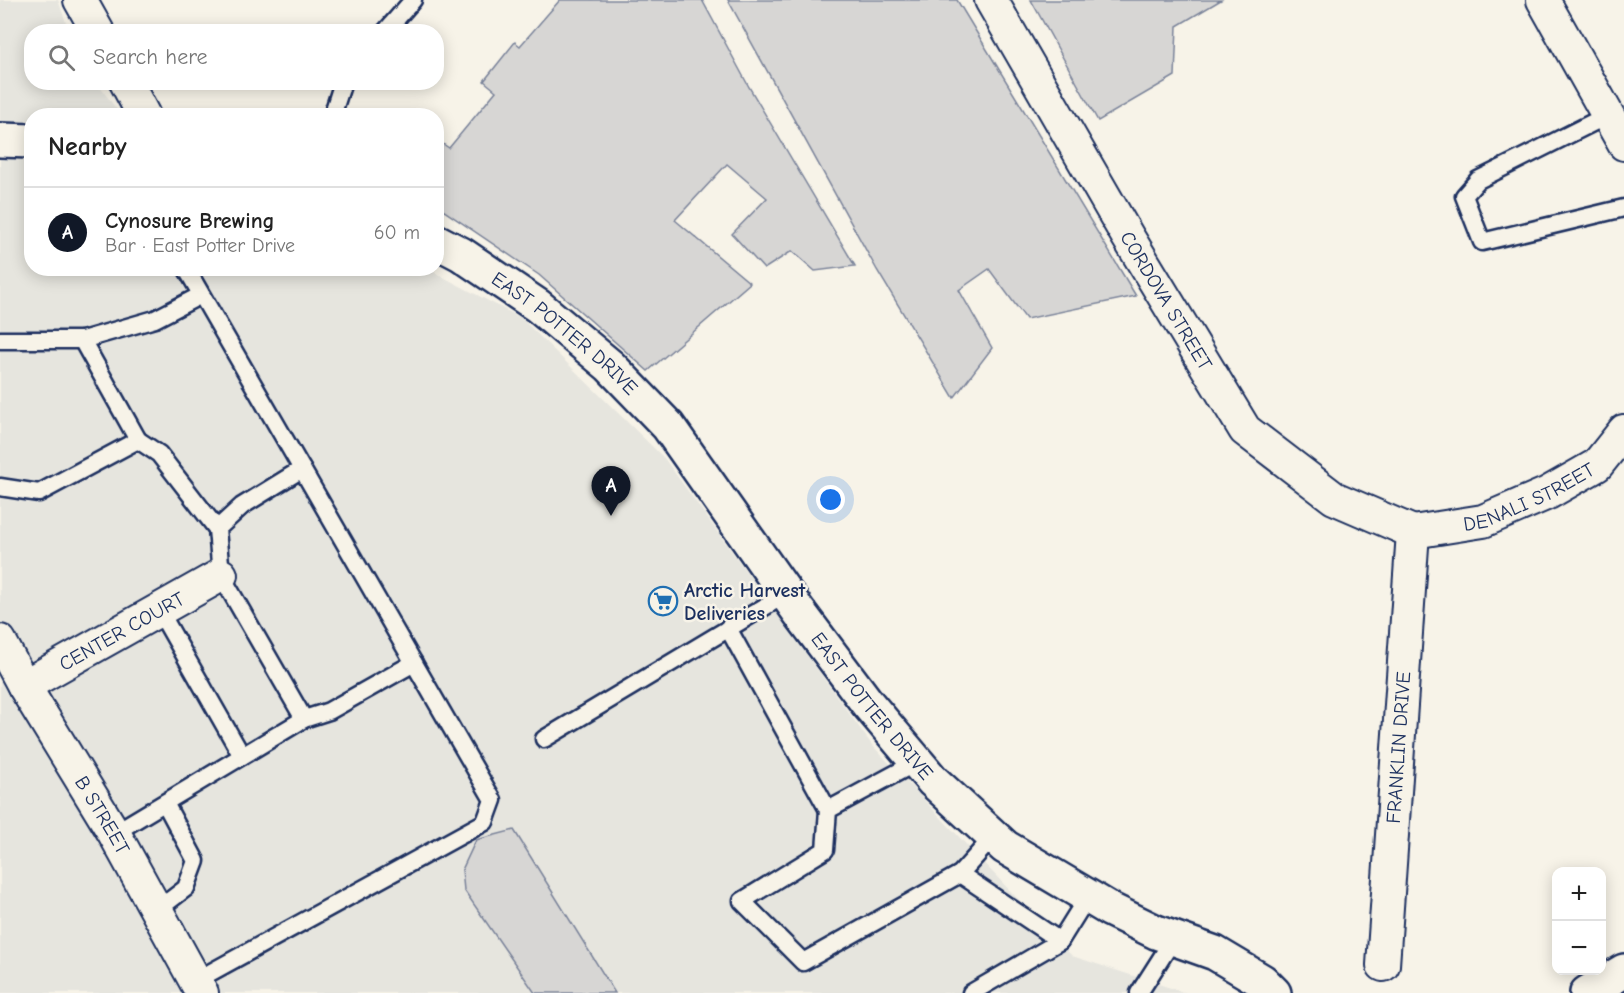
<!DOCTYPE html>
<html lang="en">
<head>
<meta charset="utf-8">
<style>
  body { margin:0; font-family:"Comic Neue",sans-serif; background:#f2f2f2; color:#222 }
  .controls { position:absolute; right:18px; bottom:18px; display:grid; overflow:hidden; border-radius:12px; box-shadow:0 3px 15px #0003 }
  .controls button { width:54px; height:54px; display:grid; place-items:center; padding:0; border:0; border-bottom:2px solid #e0e0e0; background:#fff; color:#222; font:30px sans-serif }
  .you { position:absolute; left:831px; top:500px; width:21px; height:21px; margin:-15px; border:4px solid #fff; border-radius:50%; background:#1a73e8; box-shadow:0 0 0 9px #1a73e833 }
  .badge { display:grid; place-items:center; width:39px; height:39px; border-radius:50%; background:#111827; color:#fff; font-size:20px; font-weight:700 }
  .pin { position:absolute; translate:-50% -50px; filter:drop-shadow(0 2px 3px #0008) }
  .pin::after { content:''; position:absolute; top:32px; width:21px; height:18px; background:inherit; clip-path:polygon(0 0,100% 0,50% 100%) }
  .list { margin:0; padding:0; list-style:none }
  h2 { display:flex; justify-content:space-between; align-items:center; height:78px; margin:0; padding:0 24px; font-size:26px }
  h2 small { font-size:20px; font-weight:400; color:#767676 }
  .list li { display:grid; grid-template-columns:39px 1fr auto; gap:18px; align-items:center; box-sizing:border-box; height:90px; padding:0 24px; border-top:2px solid #e0e0e0 }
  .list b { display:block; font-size:22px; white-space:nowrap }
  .list p { margin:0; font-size:20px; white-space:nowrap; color:#767676 }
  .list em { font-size:20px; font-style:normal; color:#767676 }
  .icon { flex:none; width:33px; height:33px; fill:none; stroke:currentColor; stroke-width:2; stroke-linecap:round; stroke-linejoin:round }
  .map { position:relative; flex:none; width:1624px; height:993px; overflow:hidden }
  .search { position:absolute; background:#fff; box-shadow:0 3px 15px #0003; left:24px; top:24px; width:420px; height:66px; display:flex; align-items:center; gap:15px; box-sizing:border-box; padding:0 21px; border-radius:24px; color:#767676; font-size:22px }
  .panel { position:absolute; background:#fff; box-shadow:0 3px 15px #0003; left:24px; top:108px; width:420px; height:168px; border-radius:24px }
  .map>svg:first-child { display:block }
</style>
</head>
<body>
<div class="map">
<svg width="1624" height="993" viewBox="0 0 1624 993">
  <rect width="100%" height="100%" fill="#f7f3e8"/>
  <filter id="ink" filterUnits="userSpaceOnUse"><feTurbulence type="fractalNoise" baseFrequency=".0167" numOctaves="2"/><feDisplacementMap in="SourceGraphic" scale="12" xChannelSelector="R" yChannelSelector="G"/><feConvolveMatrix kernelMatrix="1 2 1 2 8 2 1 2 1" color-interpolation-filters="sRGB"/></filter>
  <g filter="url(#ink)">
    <path fill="#e6e5de" d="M0,0H58L69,31L32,32V82L97,83L121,115L32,116V268L428,269L521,318L664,458L872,745L1072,956L1186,993H0Z"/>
    <g fill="#d7d6d4" stroke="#798299" stroke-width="1.5">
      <path d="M560,0H702L749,87L855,266L815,271L792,251L764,269L732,234L767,198L727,164L675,220L750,283L648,371L539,275L437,206V155L443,144L449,148L496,91L484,81L515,42L520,46Z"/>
      <path d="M728,0H957L1136,296L1026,319L989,269L959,290L992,348L954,398L877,270Z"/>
      <path d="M1031,0H1221L1177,26L1175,76L1098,121Z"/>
      <path d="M514,830L615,993H535L464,890L462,870L476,840Z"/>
    </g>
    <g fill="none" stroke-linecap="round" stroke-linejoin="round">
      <g stroke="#1b2f5e" stroke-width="21">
        <g id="lane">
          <path d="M385,32L413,0"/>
          <path d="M1608,115L1478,180L1464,196L1482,242L1624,208"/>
          <path d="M332,116L343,82"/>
          <path d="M186,268L493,800L485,822L195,981"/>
          <path d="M0,340H82L155,319L201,295"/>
          <path d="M82,340L138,440"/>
          <path d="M0,487L39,493L138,440L159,454L217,529"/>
          <path d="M159,610L242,756"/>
          <path d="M728,628L828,810"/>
          <path d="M304,719L329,711L414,663"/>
          <path d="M544,739L786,594"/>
          <path d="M917,762L828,810L825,850L742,901L803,962L960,874L994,836"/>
          <path d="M114,833L304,719L221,575L217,529L242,506L302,469"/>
          <path d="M960,874L1060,941"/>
          <path d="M156,911L186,888L196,861L165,803"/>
          <path d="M971,993L1060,941L1088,896"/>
          <path d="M1139,993L1174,938"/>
        </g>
      </g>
      <g stroke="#1b2f5e" stroke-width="36">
        <g id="street">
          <path d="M80,0L98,32"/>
          <path id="s1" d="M991,0L1128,237L1245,430L1334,498L1413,532"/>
          <path d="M1543,0L1624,144"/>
          <path d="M126,82L144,116"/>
          <path id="s2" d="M1413,532L1483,521L1548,493L1597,465L1624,431"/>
          <path id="s3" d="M0,641L24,686L114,833L202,993"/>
          <path id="s4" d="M24,686L221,575"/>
          <path id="s5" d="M1383,965L1413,532"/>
        </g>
      </g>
      <g stroke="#1b2f5e" stroke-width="38">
        <g id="secondary">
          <path d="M0,140L32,141"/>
          <path id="s6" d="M436,241L461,254L538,306L610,366L668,426L799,612L868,704L933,781L1005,847L1111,910L1156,932L1215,953L1262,981L1274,993"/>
        </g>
      </g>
      <g stroke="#1b2f5e" stroke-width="38">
        <path id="primary" d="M1587,993L1624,971"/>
      </g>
      <use href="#lane" stroke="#f7f3e8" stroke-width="16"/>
      <use href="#street" stroke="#f7f3e8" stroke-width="32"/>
      <use href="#secondary" stroke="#f7f3e8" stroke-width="33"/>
      <use href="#primary" stroke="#f7f3e8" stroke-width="33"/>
    </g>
  </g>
  <defs>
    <g id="supermarket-ring" transform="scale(1.5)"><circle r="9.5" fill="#f7f3e8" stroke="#1f6fb2" stroke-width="1.5"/><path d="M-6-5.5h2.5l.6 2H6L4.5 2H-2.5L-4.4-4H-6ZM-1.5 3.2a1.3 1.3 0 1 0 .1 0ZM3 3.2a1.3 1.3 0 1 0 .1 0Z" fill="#1f6fb2"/></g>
  </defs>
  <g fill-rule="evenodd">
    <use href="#supermarket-ring" x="663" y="601"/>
  </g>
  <g text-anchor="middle" stroke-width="5" stroke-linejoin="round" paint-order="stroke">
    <g font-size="20" fill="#1b2f5e" stroke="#f7f3e8">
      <text dy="7" stroke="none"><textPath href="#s1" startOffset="348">CORDOVA STREET</textPath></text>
      <text dy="7" stroke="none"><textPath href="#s6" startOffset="159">EAST POTTER DRIVE</textPath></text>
      <text dy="7" stroke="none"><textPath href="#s2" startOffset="122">DENALI STREET</textPath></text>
      <text dy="7" stroke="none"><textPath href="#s4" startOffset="112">CENTER COURT</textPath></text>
      <text dy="7" stroke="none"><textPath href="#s6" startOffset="645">EAST POTTER DRIVE</textPath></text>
      <text dy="7" stroke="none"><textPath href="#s5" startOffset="218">FRANKLIN DRIVE</textPath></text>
      <text dy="7" stroke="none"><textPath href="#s3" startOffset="202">B STREET</textPath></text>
    </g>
    <g font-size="20" font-weight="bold" fill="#1b2f5e" stroke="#f7f3e8" text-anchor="start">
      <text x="684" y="597">Arctic Harvest<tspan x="684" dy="23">Deliveries</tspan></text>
    </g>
  </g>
</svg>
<div class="controls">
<button>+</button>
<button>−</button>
</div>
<div class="you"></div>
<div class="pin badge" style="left:611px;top:516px">A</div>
<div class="search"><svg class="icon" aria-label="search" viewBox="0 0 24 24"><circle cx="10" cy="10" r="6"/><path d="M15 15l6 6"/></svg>Search here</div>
<section class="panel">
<h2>Nearby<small></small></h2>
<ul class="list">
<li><span class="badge">A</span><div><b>Cynosure Brewing</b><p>Bar · East Potter Drive</p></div><em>60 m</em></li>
</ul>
</section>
</div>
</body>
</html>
